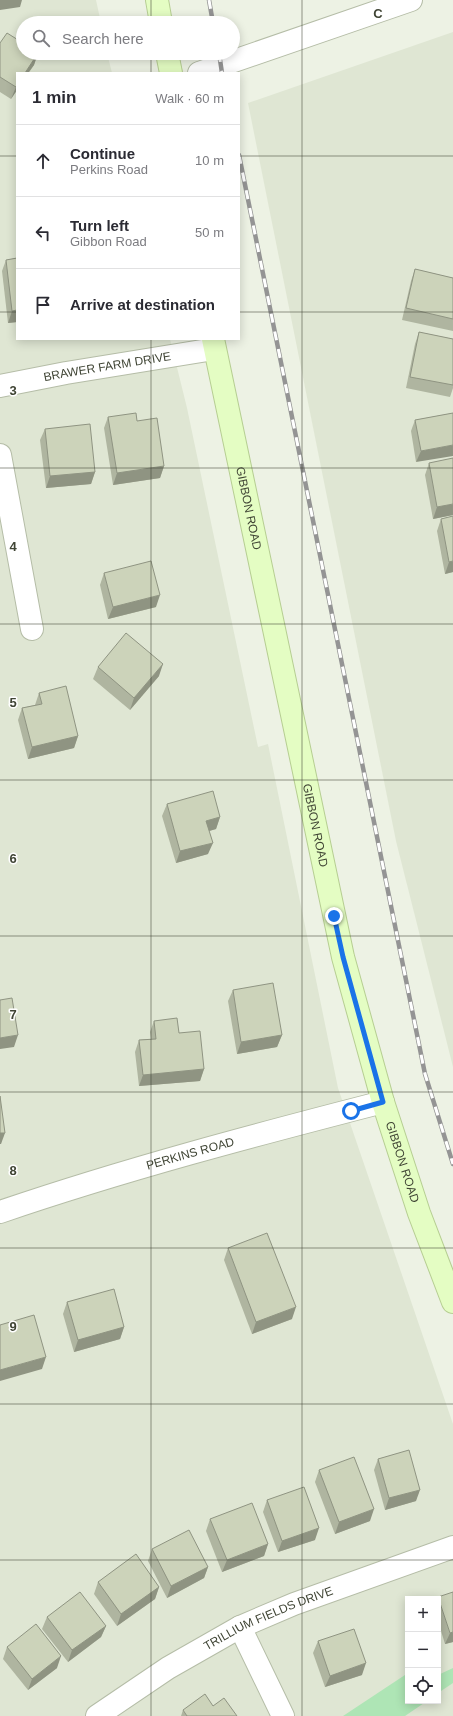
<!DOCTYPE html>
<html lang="en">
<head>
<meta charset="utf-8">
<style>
  body { margin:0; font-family:Arial,sans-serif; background:#f2f2f3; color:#2b2b33 }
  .controls { position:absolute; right:12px; bottom:12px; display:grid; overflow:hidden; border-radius:0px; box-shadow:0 2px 10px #0003 }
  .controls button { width:36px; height:36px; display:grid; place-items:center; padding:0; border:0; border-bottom:1px solid #e1e1e2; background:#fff; color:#2b2b33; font:20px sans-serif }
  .stop { position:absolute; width:12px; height:12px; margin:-9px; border:3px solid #1a73e8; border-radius:50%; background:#fff }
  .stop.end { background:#1a73e8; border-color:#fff; box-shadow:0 1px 4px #0008 }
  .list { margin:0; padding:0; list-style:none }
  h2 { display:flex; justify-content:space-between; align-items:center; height:52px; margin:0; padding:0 16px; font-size:17px }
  h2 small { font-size:13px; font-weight:400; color:#7c7c81 }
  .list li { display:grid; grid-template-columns:26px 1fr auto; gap:12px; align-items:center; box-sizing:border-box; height:72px; padding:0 16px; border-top:1px solid #e1e1e2 }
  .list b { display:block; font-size:15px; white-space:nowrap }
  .list p { margin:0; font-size:13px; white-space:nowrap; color:#7c7c81 }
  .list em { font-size:13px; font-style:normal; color:#7c7c81 }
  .icon { flex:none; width:22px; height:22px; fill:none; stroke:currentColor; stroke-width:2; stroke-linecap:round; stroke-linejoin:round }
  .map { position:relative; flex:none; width:453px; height:1716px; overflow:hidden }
  .search { position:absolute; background:#fff; box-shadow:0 2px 10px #0003; left:16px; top:16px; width:224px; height:44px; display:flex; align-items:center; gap:10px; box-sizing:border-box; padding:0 14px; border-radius:22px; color:#7c7c81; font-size:15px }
  .panel { position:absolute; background:#fff; box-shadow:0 2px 10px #0003; left:16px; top:72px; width:224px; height:268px; border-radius:0px }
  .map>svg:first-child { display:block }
</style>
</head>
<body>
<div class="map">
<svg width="453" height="1716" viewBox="0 0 453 1716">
  <rect width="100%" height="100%" fill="#edf2e4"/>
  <g fill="#dfe6d3" fill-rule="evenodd">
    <path d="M0,0H96L101,23H23V53H107L112,73H17V339H170L187,408L258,747L268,744L338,1088L453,1424V1716H0ZM408,1599H438V1701H408Z"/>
    <path d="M453,32V1067L396,841L248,103Z"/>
  </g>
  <g fill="#aee5b5">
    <path d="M453,1668V1683L438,1693V1675Z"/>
    <path d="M408,1673V1701H427L405,1716H343Z"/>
  </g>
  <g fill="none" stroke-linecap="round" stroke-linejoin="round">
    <g stroke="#b5bda7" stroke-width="24">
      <g id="street">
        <path d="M199,73L411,0"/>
        <path id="s1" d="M0,386L66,373L214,349"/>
        <path d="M0,455L32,629"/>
        <path id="s2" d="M0,1212C126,1169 255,1135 383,1102"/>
        <path d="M240,1627L283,1716"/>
        <path id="s3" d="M97,1716L168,1668L240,1627L294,1604L453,1547"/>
      </g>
    </g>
    <g stroke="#b6ce92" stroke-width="24">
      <g id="secondary">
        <path d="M157,0L161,23"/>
        <path d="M167,53L171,73"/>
        <path id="s4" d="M213,339L343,957L383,1102L419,1213L453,1302"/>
      </g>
    </g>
    <use href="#street" stroke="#fff" stroke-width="22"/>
    <use href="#secondary" stroke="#e4fdc3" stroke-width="22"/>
    <g stroke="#949494" stroke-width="4.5">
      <g id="rail">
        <path d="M209,0L213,23"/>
        <path d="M219,53L222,73"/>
        <path d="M239,155L425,1074L453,1164"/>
      </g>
    </g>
    <use href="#rail" stroke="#fff" stroke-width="3" stroke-dasharray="9" stroke-linecap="butt"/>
  </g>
  <g fill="#afb5a0">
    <path d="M0,43L38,53L34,65L11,99L0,92Z"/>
    <path d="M17,258V322L8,323L2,271L6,260Z"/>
    <path d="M415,269L453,278V331L402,320L411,281Z"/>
    <path d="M419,332L453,339V388L450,397L406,388L415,344Z"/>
    <path d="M453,413L416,462L411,431L415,420Z"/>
    <path d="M108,417L164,466L160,478L113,485L104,428Z"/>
    <path d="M45,429L95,472L91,484L46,488L40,440Z"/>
    <path d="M429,463L453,515L433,519L425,475Z"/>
    <path d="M441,519L453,572L445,574L437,531Z"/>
    <path d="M104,573L156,607L108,619L100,585Z"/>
    <path d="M98,667L159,676L130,710L93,679Z"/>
    <path d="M39,693L78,736L74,748L28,759L18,720L22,708L35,705Z"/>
    <path d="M167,804L220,817L216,829L209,831L208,854L176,863L162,816Z"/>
    <path d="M233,990L282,1035L277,1047L237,1054L228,1001Z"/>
    <path d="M154,1021L179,1033L204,1069L200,1081L139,1086L135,1052L139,1040L151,1039L150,1032Z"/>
    <path d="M228,1248L292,1319L252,1334L224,1260Z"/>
    <path d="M67,1302L124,1327L120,1339L74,1352L63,1314Z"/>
    <path d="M378,1459L416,1501L385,1510L374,1470Z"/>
    <path d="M319,1470L370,1521L335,1534L315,1482Z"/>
    <path d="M267,1500L315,1540L278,1552L263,1512Z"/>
    <path d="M210,1519L268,1544L264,1556L222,1572L206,1531Z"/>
    <path d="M152,1549L208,1567L204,1578L167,1598L148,1561Z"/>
    <path d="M98,1582L159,1587L155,1599L117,1626L94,1594Z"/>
    <path d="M438,1597L453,1642L445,1644L438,1621Z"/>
    <path d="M47,1617L106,1626L101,1637L68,1662L42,1629Z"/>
    <path d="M318,1641L362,1675L325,1687L313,1653Z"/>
    <path d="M7,1647L57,1668L28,1690L3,1659Z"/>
    <path d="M213,1706L237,1716H181L183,1710Z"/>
  </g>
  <g fill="#8f9482">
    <path d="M0,0H22L20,7L0,10Z"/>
    <path d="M38,53L34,65L28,73H25Z"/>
    <path d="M17,85V90L11,99L16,87Z"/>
    <path d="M17,310V322L8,323L12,311Z"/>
    <path d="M453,445V456L416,462L421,451Z"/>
    <path d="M164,466L160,478L113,485L117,473Z"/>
    <path d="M95,472L91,484L46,488L50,476Z"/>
    <path d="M453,504V515L433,519L437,507Z"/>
    <path d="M453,561V572L445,574L449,562Z"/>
    <path d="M160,595L156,607L108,619L113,607Z"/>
    <path d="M163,664L159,676L130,710L134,698Z"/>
    <path d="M78,736L74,748L28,759L32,747Z"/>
    <path d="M220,817L216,829L202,833L206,821Z"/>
    <path d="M213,843L208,854L176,863L180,851Z"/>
    <path d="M18,1035L14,1047L0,1049V1038Z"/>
    <path d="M282,1035L277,1047L237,1054L241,1042Z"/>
    <path d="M204,1069L200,1081L139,1086L143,1075Z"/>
    <path d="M0,1133H5L1,1144H0Z"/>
    <path d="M296,1307L292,1319L252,1334L256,1322Z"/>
    <path d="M124,1327L120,1339L74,1352L78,1340Z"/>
    <path d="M46,1357L42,1369L0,1381V1370Z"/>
    <path d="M420,1490L416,1501L385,1510L389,1498Z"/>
    <path d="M374,1509L370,1521L335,1534L339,1522Z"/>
    <path d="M319,1528L315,1540L278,1552L282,1541Z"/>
    <path d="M268,1544L264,1556L222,1572L227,1560Z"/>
    <path d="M208,1567L204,1578L167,1598L171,1586Z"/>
    <path d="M159,1587L155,1599L117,1626L121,1614Z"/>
    <path d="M106,1626L101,1637L68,1662L72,1650Z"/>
    <path d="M453,1632V1642L445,1644L450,1633Z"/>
    <path d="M61,1656L57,1668L28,1690L32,1679Z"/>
    <path d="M366,1663L362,1675L325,1687L330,1676Z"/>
  </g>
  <g fill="#ccd3ba" stroke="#8f9482">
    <path d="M7,33L23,43V53H38L25,73H17V85L16,87L0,77V43Z"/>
    <path d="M17,258V310L12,311L6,260Z"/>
    <path d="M415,269L453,278V319L406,308Z"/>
    <path d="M419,332L453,339V385L410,377Z"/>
    <path d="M136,413L137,421L157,418L164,466L117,473L108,417Z"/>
    <path d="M453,413V445L421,451L415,420Z"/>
    <path d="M90,424L95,472L50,476L45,429Z"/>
    <path d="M453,458V504L437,507L429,463Z"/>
    <path d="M453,516V561L449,562L441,519Z"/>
    <path d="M151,561L160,595L113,607L104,573Z"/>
    <path d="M126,633L163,664L134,698L98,667Z"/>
    <path d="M66,686L78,736L32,747L22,708L42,704L39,693Z"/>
    <path d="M213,791L220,817L206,821L213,843L180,851L167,804Z"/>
    <path d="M273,983L282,1035L241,1042L233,990Z"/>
    <path d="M12,998L18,1035L0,1038V1000Z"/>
    <path d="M177,1018L179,1033L200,1031L204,1069L143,1075L139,1040L156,1039L154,1021Z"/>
    <path d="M0,1096L5,1133H0Z"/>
    <path d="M267,1233L296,1307L256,1322L228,1248Z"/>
    <path d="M114,1289L124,1327L78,1340L67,1302Z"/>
    <path d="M34,1315L46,1357L0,1370V1325Z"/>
    <path d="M409,1450L420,1490L389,1498L378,1459Z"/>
    <path d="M354,1457L374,1509L339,1522L319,1470Z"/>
    <path d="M304,1487L319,1528L282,1541L267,1500Z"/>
    <path d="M252,1503L268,1544L227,1560L210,1519Z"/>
    <path d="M189,1530L208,1567L171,1586L152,1549Z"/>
    <path d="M136,1554L159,1587L121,1614L98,1582Z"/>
    <path d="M80,1592L106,1626L72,1650L47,1617Z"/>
    <path d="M453,1592V1632L450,1633L438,1597Z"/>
    <path d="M36,1624L61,1656L32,1679L7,1647Z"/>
    <path d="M354,1629L366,1663L330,1676L318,1641Z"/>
    <path d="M205,1694L213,1706L224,1698L237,1716H187L183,1710Z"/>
  </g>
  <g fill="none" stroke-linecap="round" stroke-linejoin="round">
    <path stroke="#1a73e8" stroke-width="5" d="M334,916L343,957L383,1102L351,1111"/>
  </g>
  <path fill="none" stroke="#3f4434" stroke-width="1" stroke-opacity="0.55" d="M151,0V23M302,0V1716M151,53V73M0,156H17M239,156H453M0,312H17M239,312H453M151,339V1716M0,468H453M0,624H453M0,780H453M0,936H453M0,1092H453M0,1248H453M0,1404H453M0,1560H453"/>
  <g text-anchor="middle" stroke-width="3" stroke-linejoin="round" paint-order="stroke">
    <g font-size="12" fill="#3f4434" stroke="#fff">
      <text dy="4" stroke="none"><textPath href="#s1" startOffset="109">BRAWER FARM DRIVE</textPath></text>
      <text dy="4" stroke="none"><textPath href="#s4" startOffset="173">GIBBON ROAD</textPath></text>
      <text dy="4" stroke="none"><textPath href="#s4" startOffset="497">GIBBON ROAD</textPath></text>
      <text dy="4" stroke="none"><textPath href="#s2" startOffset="199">PERKINS ROAD</textPath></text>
      <text dy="4" stroke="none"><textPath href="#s4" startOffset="845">GIBBON ROAD</textPath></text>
      <text dy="4" stroke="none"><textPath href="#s3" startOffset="198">TRILLIUM FIELDS DRIVE</textPath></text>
    </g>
  </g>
  <g font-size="13" text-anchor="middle" font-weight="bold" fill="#3f4434" stroke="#fff" stroke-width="3" stroke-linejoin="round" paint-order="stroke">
    <text x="378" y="18">C</text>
    <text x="13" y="395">3</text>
    <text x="13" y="551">4</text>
    <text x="13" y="707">5</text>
    <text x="13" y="863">6</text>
    <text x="13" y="1019">7</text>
    <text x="13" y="1175">8</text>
    <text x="13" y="1331">9</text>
  </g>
</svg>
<div class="controls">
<button>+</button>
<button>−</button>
<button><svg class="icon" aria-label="locate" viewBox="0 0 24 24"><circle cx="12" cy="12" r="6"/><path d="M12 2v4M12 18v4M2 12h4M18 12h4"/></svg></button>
</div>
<div class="stop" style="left:351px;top:1111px"></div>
<div class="stop end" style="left:334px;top:916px"></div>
<div class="search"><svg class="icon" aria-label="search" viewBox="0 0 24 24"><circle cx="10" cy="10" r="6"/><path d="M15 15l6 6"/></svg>Search here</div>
<section class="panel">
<h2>1 min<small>Walk · 60 m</small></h2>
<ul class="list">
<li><svg class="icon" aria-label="ahead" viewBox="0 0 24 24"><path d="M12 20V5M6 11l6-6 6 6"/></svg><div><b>Continue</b><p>Perkins Road</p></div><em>10 m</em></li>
<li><svg class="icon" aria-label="left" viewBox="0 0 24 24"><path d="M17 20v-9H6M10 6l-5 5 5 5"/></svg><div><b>Turn left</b><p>Gibbon Road</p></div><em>50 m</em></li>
<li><svg class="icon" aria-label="arrive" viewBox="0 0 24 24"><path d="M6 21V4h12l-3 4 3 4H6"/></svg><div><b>Arrive at destination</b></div></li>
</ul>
</section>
</div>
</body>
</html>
